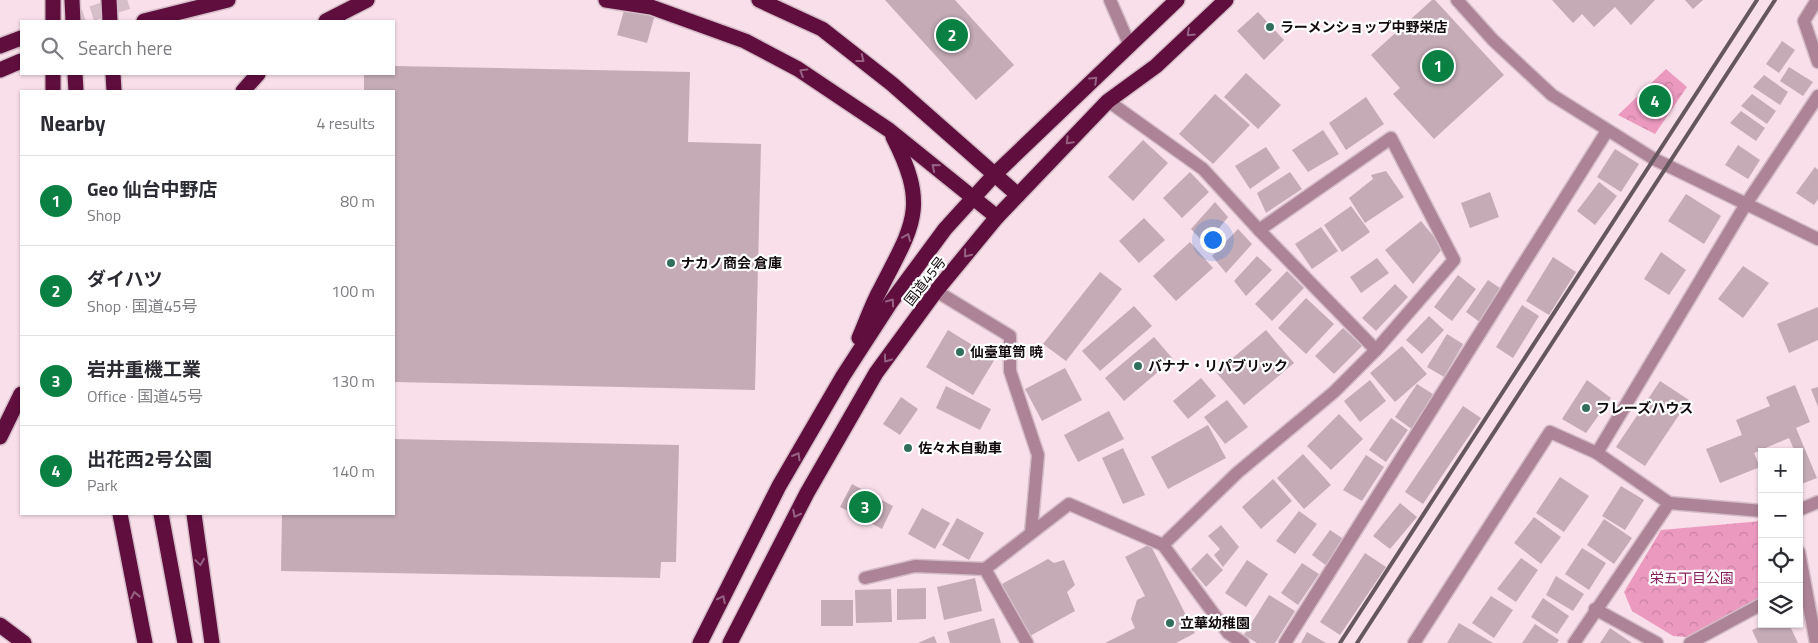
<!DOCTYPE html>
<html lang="en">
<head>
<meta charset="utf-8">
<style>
  body { margin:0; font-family:"Titillium Web","Noto Sans JP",sans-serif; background:#f7f7f7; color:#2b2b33 }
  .controls { position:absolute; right:15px; bottom:15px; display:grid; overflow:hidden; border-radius:0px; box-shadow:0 1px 4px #0004 }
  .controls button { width:45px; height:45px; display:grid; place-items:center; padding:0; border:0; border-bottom:1px solid #e1e1e2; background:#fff; color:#2b2b33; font:25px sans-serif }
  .you { position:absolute; left:1212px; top:239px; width:18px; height:18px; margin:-12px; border:4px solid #fff; border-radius:50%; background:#1a73e8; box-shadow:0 0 0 8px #1a73e833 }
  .badge { display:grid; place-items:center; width:32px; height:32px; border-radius:50%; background:#0b8043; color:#fff; font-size:16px; font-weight:700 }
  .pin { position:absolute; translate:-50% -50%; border:2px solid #fff; box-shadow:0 1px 5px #0006 }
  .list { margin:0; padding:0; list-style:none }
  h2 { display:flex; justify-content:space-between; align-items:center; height:65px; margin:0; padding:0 20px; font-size:21px }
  h2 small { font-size:16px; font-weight:400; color:#7c7c81 }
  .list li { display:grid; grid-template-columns:32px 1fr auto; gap:15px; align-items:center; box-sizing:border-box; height:90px; padding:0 20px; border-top:1px solid #e1e1e2 }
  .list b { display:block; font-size:19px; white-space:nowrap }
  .list p { margin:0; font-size:16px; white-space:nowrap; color:#7c7c81 }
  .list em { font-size:16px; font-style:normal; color:#7c7c81 }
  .icon { flex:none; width:28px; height:28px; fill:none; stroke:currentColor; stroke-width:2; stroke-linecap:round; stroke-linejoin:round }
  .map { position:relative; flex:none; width:1818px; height:643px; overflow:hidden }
  .search { position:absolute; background:#fff; box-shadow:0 1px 4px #0004; left:20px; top:20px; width:375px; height:55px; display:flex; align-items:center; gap:12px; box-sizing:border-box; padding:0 18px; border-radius:0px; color:#7c7c81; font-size:19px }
  .panel { position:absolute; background:#fff; box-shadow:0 1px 4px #0004; left:20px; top:90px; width:375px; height:425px; border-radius:0px }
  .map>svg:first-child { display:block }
</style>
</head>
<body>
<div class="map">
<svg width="1818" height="643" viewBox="0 0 1818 643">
  <defs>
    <pattern id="park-crowns" width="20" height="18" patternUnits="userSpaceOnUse" patternTransform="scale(1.25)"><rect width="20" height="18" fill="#ec99c0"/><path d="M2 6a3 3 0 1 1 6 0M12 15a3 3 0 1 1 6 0" fill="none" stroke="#c982a4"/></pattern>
  </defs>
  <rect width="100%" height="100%" fill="#f9dfea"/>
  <g fill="url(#park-crowns)">
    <path d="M1666,69L1687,87L1655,134L1618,115Z"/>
    <path d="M1762,521V599L1686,637L1673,636L1632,611L1624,592L1661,530Z"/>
  </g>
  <g fill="#c4abb6">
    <path d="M627,0H659L647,43L617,35Z"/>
    <path d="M885,0H955L1014,65L976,100Z"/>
    <path d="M1432,0H1435L1504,75L1434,139L1393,94L1400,88L1371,55Z"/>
    <path d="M1552,0H1655L1631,25L1615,7L1594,27L1582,14L1573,23Z"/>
    <path d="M1685,0H1703L1693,9Z"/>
    <path d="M1258,12L1284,40L1264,60L1237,31Z"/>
    <path d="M1782,41L1795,50L1779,73L1766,64Z"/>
    <path d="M394,66L690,72L688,142L761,144L755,390L394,382V91H364V74H394Z"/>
    <path d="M1789,67L1813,82L1803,96L1780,81Z"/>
    <path d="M1246,73L1281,105L1258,129L1224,97Z"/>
    <path d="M1764,75L1788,92L1780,105L1753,87Z"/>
    <path d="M1215,94L1250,125L1213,164L1179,134Z"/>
    <path d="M1752,94L1776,111L1767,124L1741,106Z"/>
    <path d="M1366,97L1384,124L1346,150L1329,123Z"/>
    <path d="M1741,111L1765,128L1756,141L1730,123Z"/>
    <path d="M1323,130L1339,154L1308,172L1292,150Z"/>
    <path d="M1143,140L1168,163L1133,201L1108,177Z"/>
    <path d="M1738,145L1760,160L1748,179L1725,165Z"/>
    <path d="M1266,147L1280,168L1250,189L1235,166Z"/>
    <path d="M1615,149L1639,164L1621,192L1597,177Z"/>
    <path d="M1815,167L1818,170V199L1814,205L1796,193Z"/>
    <path d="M1386,171L1404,197L1365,223L1349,198L1373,179L1371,175Z"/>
    <path d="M1190,172L1209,192L1182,218L1163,198Z"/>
    <path d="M1290,172L1302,189L1266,213L1257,193Z"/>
    <path d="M1599,182L1617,196L1595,225L1577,211Z"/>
    <path d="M1490,192L1499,217L1470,228L1461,203Z"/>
    <path d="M1686,194L1721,216L1704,244L1668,221Z"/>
    <path d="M1215,202L1228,217L1206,245L1191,229Z"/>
    <path d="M1351,206L1370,232L1342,252L1324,225Z"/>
    <path d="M1144,218L1165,240L1139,263L1119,241Z"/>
    <path d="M1421,221L1443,248L1413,284L1385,250Z"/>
    <path d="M1321,227L1338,251L1312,269L1295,244Z"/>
    <path d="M1238,229L1252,244L1226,273L1212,256Z"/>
    <path d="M1190,242L1213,268L1176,301L1153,276Z"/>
    <path d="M1661,252L1686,270L1669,295L1644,279Z"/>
    <path d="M1257,256L1272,270L1246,296L1234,281Z"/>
    <path d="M1553,257L1576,272L1549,315L1526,301Z"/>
    <path d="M1377,258L1389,273L1361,293L1350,277Z"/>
    <path d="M1743,266L1769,283L1743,318L1718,299Z"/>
    <path d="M1287,271L1304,288L1272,321L1255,304Z"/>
    <path d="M1100,272L1122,289L1066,361L1043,344Z"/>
    <path d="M1458,275L1476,289L1452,321L1434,307Z"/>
    <path d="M1488,280L1503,290L1481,323L1466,312Z"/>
    <path d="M1395,284L1408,297L1376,331L1362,318Z"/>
    <path d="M1306,298L1334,324L1306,354L1278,328Z"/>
    <path d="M1522,305L1539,316L1513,358L1496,347Z"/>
    <path d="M1134,306L1152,326L1100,371L1082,351Z"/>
    <path d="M1818,307V340L1789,353L1777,324Z"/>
    <path d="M1429,316L1444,330L1422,354L1406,340Z"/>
    <path d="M1343,328L1362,346L1334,374L1315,356Z"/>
    <path d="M948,330L995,359L973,395L926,367Z"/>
    <path d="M1266,330L1294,363L1244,405L1216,372Z"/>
    <path d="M1447,334L1463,344L1444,377L1427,367Z"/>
    <path d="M1154,337L1173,359L1124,401L1105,378Z"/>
    <path d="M1402,346L1427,374L1395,402L1370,373Z"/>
    <path d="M1065,368L1082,400L1042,421L1025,389Z"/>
    <path d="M1201,378L1216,396L1188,419L1173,401Z"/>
    <path d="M1370,380L1386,401L1360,422L1344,401Z"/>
    <path d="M1587,380L1611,398L1586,433L1562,419Z"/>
    <path d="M1660,381L1689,400L1645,466L1616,447Z"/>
    <path d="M1417,384L1436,396L1413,430L1395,417Z"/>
    <path d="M1795,385L1810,422L1796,428L1817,478L1799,485V452H1795L1789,438L1754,453L1760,467L1720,483L1706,449L1742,435L1736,420L1770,406L1766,397Z"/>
    <path d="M946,386L991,409L980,430L936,408Z"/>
    <path d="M1818,387V407L1811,389Z"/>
    <path d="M901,397L918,409L900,435L883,424Z"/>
    <path d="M1227,400L1248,427L1225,444L1204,417Z"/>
    <path d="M1463,406L1481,418L1423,504L1405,492Z"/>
    <path d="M1109,411L1124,439L1078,462L1064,435Z"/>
    <path d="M1339,414L1363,439L1331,470L1307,446Z"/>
    <path d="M1391,418L1408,430L1386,462L1369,450Z"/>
    <path d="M1208,425L1226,458L1168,489L1151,457Z"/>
    <path d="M394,439L679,445L676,562H661L660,578L281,571L282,514H394Z"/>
    <path d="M1123,448L1145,495L1123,504L1102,458Z"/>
    <path d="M1303,454L1331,485L1304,509L1277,478Z"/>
    <path d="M1366,455L1384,467L1362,501L1343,490Z"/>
    <path d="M1560,477L1589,496L1564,532L1536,513Z"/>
    <path d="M1273,479L1292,501L1261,529L1242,507Z"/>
    <path d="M852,484L893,506L882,529L840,507Z"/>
    <path d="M1621,486L1644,500L1625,530L1602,516Z"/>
    <path d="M1400,503L1417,517L1390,549L1373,536Z"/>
    <path d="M922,508L950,523L935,549L908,534Z"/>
    <path d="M1299,511L1317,524L1295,554L1276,541Z"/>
    <path d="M1534,517L1561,537L1541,564L1514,543Z"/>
    <path d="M957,518L984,533L969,560L942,545Z"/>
    <path d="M1604,519L1632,538L1614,564L1587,545Z"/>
    <path d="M1221,525L1239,547L1223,567L1214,555L1220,549L1208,536Z"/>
    <path d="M1330,530L1345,540L1327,566L1312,555Z"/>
    <path d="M1150,544L1195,633L1176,643H1105L1135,628L1131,619L1137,600L1145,596L1125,557Z"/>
    <path d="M1582,548L1606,563L1589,590L1565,574Z"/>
    <path d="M1207,553L1223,570L1206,587L1191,569Z"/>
    <path d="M1365,553L1386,567L1340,635L1320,622Z"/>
    <path d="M1521,558L1538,570L1516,602L1497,589Z"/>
    <path d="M1048,559L1054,563L1064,560L1075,585L1067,592L1075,611L1030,636L1002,584Z"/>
    <path d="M1247,560L1268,574L1246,607L1225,593Z"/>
    <path d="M1302,563L1319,574L1298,605L1281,593Z"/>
    <path d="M1556,576L1584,594L1573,611L1546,595Z"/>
    <path d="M975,578L982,611L944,620L937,587Z"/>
    <path d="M926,588V619L897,620V589Z"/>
    <path d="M891,589L892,622L856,623L855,590Z"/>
    <path d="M1269,595L1295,611L1275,643H1257L1244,635Z"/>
    <path d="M1491,596L1513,610L1494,638L1472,623Z"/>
    <path d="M1543,598L1569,616L1557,634L1531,617Z"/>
    <rect x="821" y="600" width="32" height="26"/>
    <path d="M994,618L1001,643H950L947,632Z"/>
    <path d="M1459,623L1493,643H1447Z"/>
    <path d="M1535,624L1559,640L1557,643H1522Z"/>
    <path d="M1765,624H1789L1798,643H1758L1752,630Z"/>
    <path d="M1610,628L1632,643H1600Z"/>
    <path d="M1307,632L1326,643H1301Z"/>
    <path d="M934,636L937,643H918Z"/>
  </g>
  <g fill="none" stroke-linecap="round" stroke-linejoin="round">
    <path stroke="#d6bfc9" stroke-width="15" stroke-dasharray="15 8" stroke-linecap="butt" d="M70,21L133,0"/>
    <g stroke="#d4bdc7" stroke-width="15">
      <g id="minor">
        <path d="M1110,0L1130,46"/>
        <path d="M1457,0L1493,40L1552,95L1654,159L1818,239"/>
        <path d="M1817,0L1804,21L1818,62"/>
        <path d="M1108,101L1203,169L1259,230L1376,350"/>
        <path d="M936,291L1010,336V371L1038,455L1031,533"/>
        <path d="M1597,453L1746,204L1818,96"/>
        <path d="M1799,510L1818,502"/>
        <path d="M1163,545L1237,473L1334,392L1376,350L1454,260L1391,138L1259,230"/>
        <path d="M1799,552L1816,643"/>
        <path d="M865,578L915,566L985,569"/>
        <path d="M1595,609L1657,643"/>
        <path d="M1027,643L985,569L1069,504L1163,545L1228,633L1243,643"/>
        <path d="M1285,643L1607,131"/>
        <path d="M1414,643L1550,432L1597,453L1669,503L1762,511"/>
        <path d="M1574,643L1669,503"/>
        <path d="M1690,643L1762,604"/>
      </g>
    </g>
    <g stroke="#d4bdc7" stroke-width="18">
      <g id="highway">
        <path d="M53,0V21"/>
        <path d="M72,0L73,21"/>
        <path d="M109,0L110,21"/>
        <path d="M606,0L651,7L745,41L798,69L889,130L997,217"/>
        <path d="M759,0L822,29L892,84L1018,195"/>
        <path d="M144,21L228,0"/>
        <path d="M326,21L367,0"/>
        <path d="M0,46L21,38"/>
        <path d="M0,70L21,61"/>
        <path d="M53,74V91"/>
        <path d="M75,74L76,91"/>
        <path d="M113,74L114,91"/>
        <path d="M243,91L258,74"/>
        <path d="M859,338C866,322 872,304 881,288C913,225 929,207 893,137"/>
        <path d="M0,437L21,394"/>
        <path d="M120,514L145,643"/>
        <path d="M161,514L185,643"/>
        <path d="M194,514L212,643"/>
        <path d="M0,625L24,643"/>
        <path d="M700,643L779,486L843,376L891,302L945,229L995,174L1177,0"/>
        <path d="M730,643L807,493L876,373L936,291L997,217L1108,101L1156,66L1226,0"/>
      </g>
    </g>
    <use href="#minor" stroke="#ad8497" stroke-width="12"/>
    <use href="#highway" stroke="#5f0e3e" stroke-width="15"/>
    <g stroke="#65575d" stroke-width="4">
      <path d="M1340,643L1757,0"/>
      <path d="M1357,643L1775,0"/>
    </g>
  </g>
  <defs><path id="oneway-chevron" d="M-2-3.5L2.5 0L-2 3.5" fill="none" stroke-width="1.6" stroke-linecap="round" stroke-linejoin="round" transform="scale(1.25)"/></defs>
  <g stroke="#976282">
    <use href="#oneway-chevron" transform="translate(1190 33) rotate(137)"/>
    <use href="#oneway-chevron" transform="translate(861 59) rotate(38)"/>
    <use href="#oneway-chevron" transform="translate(803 72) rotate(-148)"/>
    <use href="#oneway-chevron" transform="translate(1094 80) rotate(-44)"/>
    <use href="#oneway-chevron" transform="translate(1069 141) rotate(134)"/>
    <use href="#oneway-chevron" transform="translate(935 167) rotate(-141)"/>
    <use href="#oneway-chevron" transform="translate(907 237) rotate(-67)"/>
    <use href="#oneway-chevron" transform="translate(967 254) rotate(129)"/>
    <use href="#oneway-chevron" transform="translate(891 302) rotate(-55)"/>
    <use href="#oneway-chevron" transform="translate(887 359) rotate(126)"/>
    <use href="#oneway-chevron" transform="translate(797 456) rotate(-60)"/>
    <use href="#oneway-chevron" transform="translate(796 514) rotate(117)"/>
    <use href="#oneway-chevron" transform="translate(200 562) rotate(82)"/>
    <use href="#oneway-chevron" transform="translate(135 595) rotate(-101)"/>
    <use href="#oneway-chevron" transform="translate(722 599) rotate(-63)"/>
  </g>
  <g fill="#316e5b" stroke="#fff" stroke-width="2">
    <circle cx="1270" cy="27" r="5"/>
    <circle cx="671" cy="263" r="5"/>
    <circle cx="960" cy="352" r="5"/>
    <circle cx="1138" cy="366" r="5"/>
    <circle cx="1586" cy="408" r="5"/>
    <circle cx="908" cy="448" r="5"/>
    <circle cx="1170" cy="623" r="5"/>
  </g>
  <g text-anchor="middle" stroke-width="4.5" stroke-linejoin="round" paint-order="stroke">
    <g font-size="14" font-weight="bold" fill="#120a0d" stroke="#fff" text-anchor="start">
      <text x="1280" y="32">ラーメンショップ中野栄店</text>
      <text x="681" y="268">ナカノ商会 倉庫</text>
      <text x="970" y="357">仙臺箪笥 暁</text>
      <text x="1148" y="371">バナナ・リパブリック</text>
      <text x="1596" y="413">フレーズハウス</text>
      <text x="918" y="453">佐々木自動車</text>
      <text x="1180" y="628">立華幼稚園</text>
    </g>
    <g font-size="14" fill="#120a0d" stroke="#fff">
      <text transform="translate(925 281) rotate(-52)" y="5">国道45号</text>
    </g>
    <g font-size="14" fill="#871e5c" stroke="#fff">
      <text x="1692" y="583">栄五丁目公園</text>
    </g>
  </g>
</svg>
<div class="controls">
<button>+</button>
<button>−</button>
<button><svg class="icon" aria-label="locate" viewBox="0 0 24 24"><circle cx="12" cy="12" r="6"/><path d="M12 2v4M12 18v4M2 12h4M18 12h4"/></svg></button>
<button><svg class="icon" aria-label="layers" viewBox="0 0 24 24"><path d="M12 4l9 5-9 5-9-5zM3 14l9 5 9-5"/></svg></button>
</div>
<div class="you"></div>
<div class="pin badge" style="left:1438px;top:66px">1</div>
<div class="pin badge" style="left:952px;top:35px">2</div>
<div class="pin badge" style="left:865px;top:507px">3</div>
<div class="pin badge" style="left:1655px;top:101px">4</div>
<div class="search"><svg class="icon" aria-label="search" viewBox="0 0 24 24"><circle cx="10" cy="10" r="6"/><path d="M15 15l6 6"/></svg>Search here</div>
<section class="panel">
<h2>Nearby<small>4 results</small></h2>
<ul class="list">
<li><span class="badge">1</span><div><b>Geo 仙台中野店</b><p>Shop</p></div><em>80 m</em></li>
<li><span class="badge">2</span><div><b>ダイハツ</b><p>Shop · 国道45号</p></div><em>100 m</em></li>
<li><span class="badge">3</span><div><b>岩井重機工業</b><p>Office · 国道45号</p></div><em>130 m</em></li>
<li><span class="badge">4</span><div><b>出花西2号公園</b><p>Park</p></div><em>140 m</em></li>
</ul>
</section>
</div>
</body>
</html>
